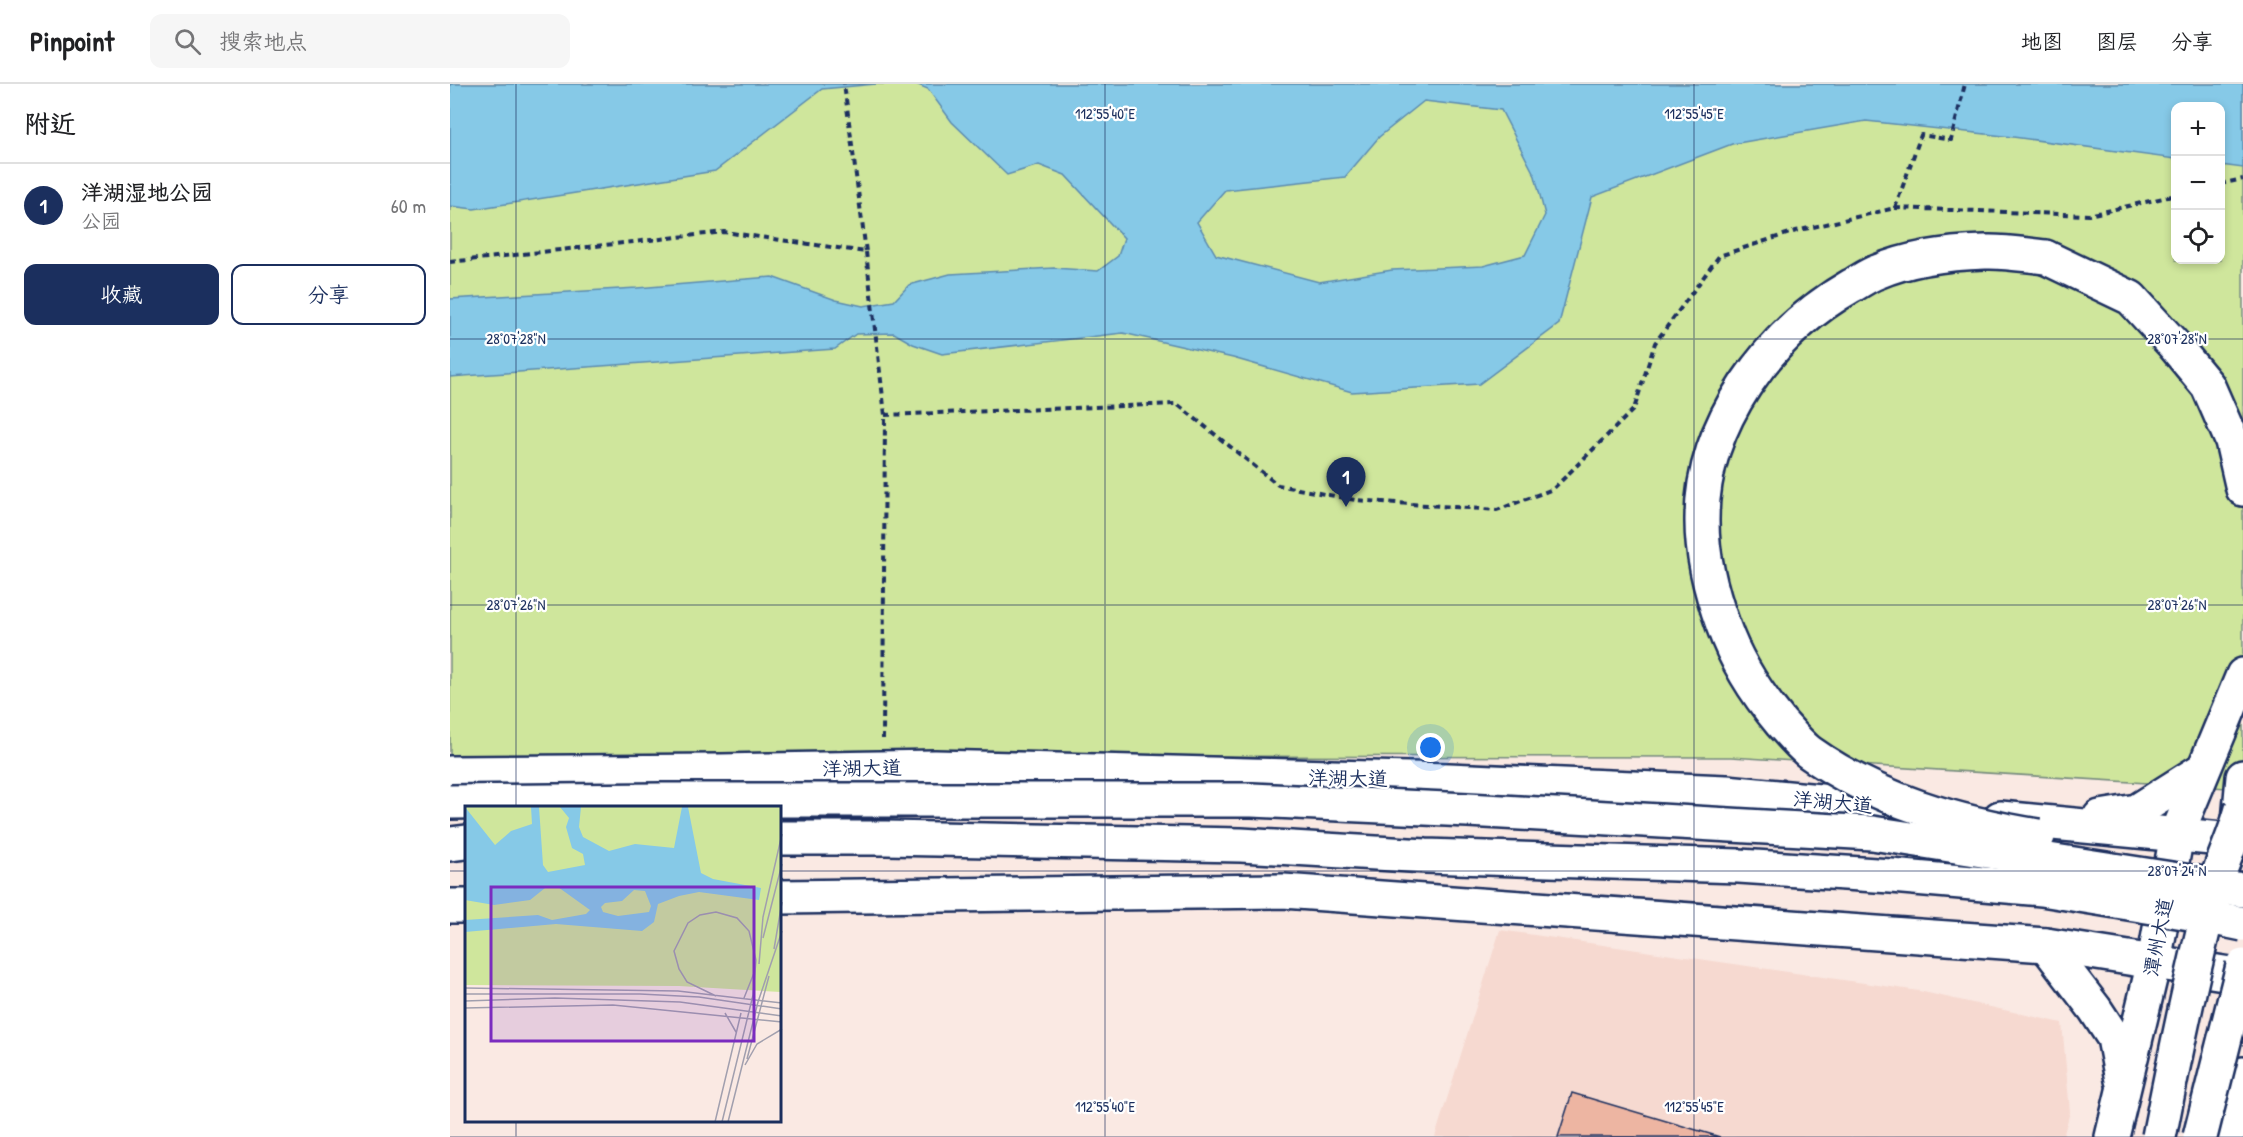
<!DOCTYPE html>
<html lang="zh">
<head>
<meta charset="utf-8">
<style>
  body { margin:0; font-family:"Patrick Hand","LXGW WenKai TC",sans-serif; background:#f6f6f6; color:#202124 }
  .controls { position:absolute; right:18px; top:18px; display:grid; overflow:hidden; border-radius:12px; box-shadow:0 3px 9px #0003 }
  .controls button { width:54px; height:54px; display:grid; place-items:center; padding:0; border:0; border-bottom:2px solid #e0e0e0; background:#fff; color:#202124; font:30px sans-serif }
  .you { position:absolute; left:981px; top:664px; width:21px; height:21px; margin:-15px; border:4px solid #fff; border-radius:50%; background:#1a73e8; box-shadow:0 0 0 9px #1a73e833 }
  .badge { display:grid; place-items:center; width:39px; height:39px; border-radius:50%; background:#1b2f5e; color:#fff; font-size:20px; font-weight:700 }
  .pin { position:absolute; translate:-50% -50px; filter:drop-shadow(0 2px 3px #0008) }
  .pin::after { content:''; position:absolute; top:32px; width:21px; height:18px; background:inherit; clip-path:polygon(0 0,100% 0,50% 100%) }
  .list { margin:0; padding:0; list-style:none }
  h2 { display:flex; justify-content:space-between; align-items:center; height:78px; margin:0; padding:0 24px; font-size:26px }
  h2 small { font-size:20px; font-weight:400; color:#757577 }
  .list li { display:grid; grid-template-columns:39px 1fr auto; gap:18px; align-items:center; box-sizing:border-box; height:84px; padding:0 24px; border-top:2px solid #e0e0e0 }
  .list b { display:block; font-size:22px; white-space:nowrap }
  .list p { margin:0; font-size:20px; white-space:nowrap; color:#757577 }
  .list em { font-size:20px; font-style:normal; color:#757577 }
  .actions { display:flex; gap:12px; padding:18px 24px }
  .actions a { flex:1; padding:14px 0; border:2px solid #1b2f5e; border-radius:12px; text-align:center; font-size:21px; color:#1b2f5e }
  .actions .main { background:#1b2f5e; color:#fff }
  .icon { flex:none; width:33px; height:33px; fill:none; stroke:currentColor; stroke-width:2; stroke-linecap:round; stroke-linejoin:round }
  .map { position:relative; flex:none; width:1793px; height:1053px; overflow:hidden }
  header { display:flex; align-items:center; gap:36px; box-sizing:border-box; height:84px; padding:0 30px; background:#fff; border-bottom:2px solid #e0e0e0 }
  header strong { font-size:28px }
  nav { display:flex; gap:33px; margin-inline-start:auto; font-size:21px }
  .search { width:420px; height:54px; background:#f6f6f6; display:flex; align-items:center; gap:15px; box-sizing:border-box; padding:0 21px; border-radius:12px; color:#757577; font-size:22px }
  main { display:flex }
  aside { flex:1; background:#fff }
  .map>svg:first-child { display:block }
</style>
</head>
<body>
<header>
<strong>Pinpoint</strong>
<div class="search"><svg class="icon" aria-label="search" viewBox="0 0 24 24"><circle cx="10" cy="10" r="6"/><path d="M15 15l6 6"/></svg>搜索地点</div>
<nav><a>地图</a><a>图层</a><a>分享</a></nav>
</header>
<main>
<aside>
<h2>附近<small></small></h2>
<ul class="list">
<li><span class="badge">1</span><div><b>洋湖湿地公园</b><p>公园</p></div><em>60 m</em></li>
</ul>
<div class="actions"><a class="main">收藏</a><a>分享</a></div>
</aside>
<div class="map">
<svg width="1793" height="1053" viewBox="0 0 1793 1053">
  <rect width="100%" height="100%" fill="#fae9e3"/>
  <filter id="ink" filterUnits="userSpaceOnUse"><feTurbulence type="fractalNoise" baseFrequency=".0167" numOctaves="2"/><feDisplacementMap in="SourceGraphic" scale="12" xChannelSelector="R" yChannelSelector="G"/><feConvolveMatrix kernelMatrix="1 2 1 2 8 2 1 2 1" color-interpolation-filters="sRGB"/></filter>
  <g filter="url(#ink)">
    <path fill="#f6d9d0" d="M1050,846L1469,907L1612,939L1620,1028L1613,1053H985Z"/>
    <path fill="#cfe69c" stroke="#758a7d" stroke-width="1.5" fill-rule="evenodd" d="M0,0H1793V705L1281,673L0,671ZM1726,22H1770V176H1726Z"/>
    <g fill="#86c9e7" stroke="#5b8bb0" stroke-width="1.5" fill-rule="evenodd">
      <path d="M0,0H426L372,5L265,87L24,125L0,122Z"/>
      <path d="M466,0H1793V84L1771,81L1770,22H1726L1725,75L1563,53L1416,37L1282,60L1142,113L1109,240L1029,300L902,308L783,274L673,249L492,270L463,260L444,249L406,250L385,265L0,293V215L187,204L322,193L386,216L413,222L444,217L459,201L500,190L604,184L648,187L668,172L674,154L615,91L589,81L557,91L502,38L478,5ZM974,17L1051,26L1085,92L1095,131L1075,171L1033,182L942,186L869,198L766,171L747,138L775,106L895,93L929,53Z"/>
    </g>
    <path fill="#edb5a2" stroke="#1b2f5e" stroke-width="1.5" d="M1122,1009L1270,1053H1108Z"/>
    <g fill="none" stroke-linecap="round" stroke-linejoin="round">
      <g stroke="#1b2f5e" stroke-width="38">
        <g id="primary">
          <path d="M0,689L271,687L485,683L999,696L1276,708L1466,726"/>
          <path d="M1650,733L1687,727L1752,686"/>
          <path d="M1550,734L1793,757"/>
          <path d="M330,813L833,807L1596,861L1793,892"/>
          <path d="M0,822H16"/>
          <path d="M1596,861L1645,925L1664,954L1672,996"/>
          <path d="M1662,1053L1704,878L1727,750L1793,591"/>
          <path d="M1777,1053L1793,990"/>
        </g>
      </g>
      <g stroke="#1b2f5e" stroke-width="38">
        <g id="highway">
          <path d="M1595,173L1681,214L1724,261L1758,302L1782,357L1793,405"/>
          <path d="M1789,737L1793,693"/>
          <path d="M0,760L16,758"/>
        </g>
      </g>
      <g stroke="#1b2f5e" stroke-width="4" stroke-dasharray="6 4.5" stroke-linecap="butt">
        <path d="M1770,100L1793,95"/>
        <path d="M1445,124L1639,131L1726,111"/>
        <path d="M416,168L435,331L433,655"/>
        <path d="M0,178L274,148L416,168L394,0"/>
        <path d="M435,331L727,320L828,401L905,416L1047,426L1103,405L1184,325L1205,259L1269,172L1346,147L1445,124L1471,51L1501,56L1515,0"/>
      </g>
      <use href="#primary" stroke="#fff" stroke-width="33"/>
      <use href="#highway" stroke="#fff" stroke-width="33"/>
      <g stroke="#1b2f5e" stroke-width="38" stroke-linecap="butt">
        <g id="highway-bridge">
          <path d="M0,718L211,716H802L1018,726L1422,749L1793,806"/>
          <path d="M1588,752C1508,739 1426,716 1359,668C1349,660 1340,649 1331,639C1306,609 1286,578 1273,541C1261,508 1252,473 1252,438C1251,340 1319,249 1401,202C1409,198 1418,191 1427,188C1460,174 1500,169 1535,168C1555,167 1575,171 1595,173"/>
          <path d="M330,754H436L791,761L976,772L1289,782L1441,792L1592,805L1740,829L1793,840"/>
          <path d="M1709,1053C1725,971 1742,888 1763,808C1771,778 1786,751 1793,721"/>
          <path d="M1750,1053L1793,882"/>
        </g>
      </g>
      <use href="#highway-bridge" stroke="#fff" stroke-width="33"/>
    </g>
  </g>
  <path fill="none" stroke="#1b2f5e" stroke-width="1.5" stroke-opacity="0.45" d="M66,0V723M655,0V1053M1244,0V1053M0,255H1793M0,521H1793M0,787H16M330,787H1793M66,1036V1053M0,1053H1793"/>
  <g text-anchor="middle" stroke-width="4.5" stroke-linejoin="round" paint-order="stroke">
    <g font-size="20" fill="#1b2f5e" stroke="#fff">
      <text transform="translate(412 684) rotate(-1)" y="7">洋湖大道</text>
      <text transform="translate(898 694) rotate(1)" y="7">洋湖大道</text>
      <text transform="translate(1383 718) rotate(5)" y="7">洋湖大道</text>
      <text transform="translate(1708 853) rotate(-79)" y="7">潭州大道</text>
    </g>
  </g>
  <g transform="translate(15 722)">
    <rect width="316" height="316" fill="#fae9e3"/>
    <path d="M0,1H316V186L214,180L0,179Z" fill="#cfe69c"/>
    <path d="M0,1L30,39L46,25L67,18L66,1H74L78,59L83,66L120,59L118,48L107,42L101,21L104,12L95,1H116L114,21L118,31L144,45L170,38L209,42L217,1H223L236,67L248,73L296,82L294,94L234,86L214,90L193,98L189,116L177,125L91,118L0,126V114L73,109L87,114L121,108L125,104L93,81L80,82L65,94L29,99L0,94ZM169,84L180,85L186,100L184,106L153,110L138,106L136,101L140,97L157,95Z" fill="#86c9e7" fill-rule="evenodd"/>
    <path fill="none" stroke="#a19fae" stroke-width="1.5" d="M298,132L317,58M309,143L317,96M294,158L298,111L317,28M0,182L213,185L317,197M0,188H175L234,191L317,203M251,190L222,176L214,163L209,145L223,117L235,109L251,106L272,112L284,125L291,154L288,189M279,192L289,167M0,195L90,192L215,196L317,210M0,202L148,199L317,216M260,207L271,226M282,253L304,170M280,259L292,238L317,223M250,316L276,207M257,316L289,185M263,316L293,196L317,125"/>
    <path fill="#7b2cbf" fill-opacity="0.15" stroke="#7b2cbf" stroke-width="3" d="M26,81H289V235H26Z"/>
    <rect width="316" height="316" fill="none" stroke="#1b2f5e" stroke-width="3"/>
  </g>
  <g font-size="15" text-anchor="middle" fill="#1b2f5e" stroke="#fff" stroke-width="4.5" stroke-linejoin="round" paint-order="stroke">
    <text x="655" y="35">112°55'40"E</text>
    <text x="1244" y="35">112°55'45"E</text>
    <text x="66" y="260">28°07'28"N</text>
    <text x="1727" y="260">28°07'28"N</text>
    <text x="66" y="526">28°07'26"N</text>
    <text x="1727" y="526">28°07'26"N</text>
    <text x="1727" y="792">28°07'24"N</text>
    <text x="655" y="1028">112°55'40"E</text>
    <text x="1244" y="1028">112°55'45"E</text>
  </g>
</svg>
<div class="controls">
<button>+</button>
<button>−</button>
<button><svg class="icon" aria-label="locate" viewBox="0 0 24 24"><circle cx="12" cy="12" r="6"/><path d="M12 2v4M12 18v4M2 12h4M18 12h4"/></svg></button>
</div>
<div class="you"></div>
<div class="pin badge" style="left:896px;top:423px">1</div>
</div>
</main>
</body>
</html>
